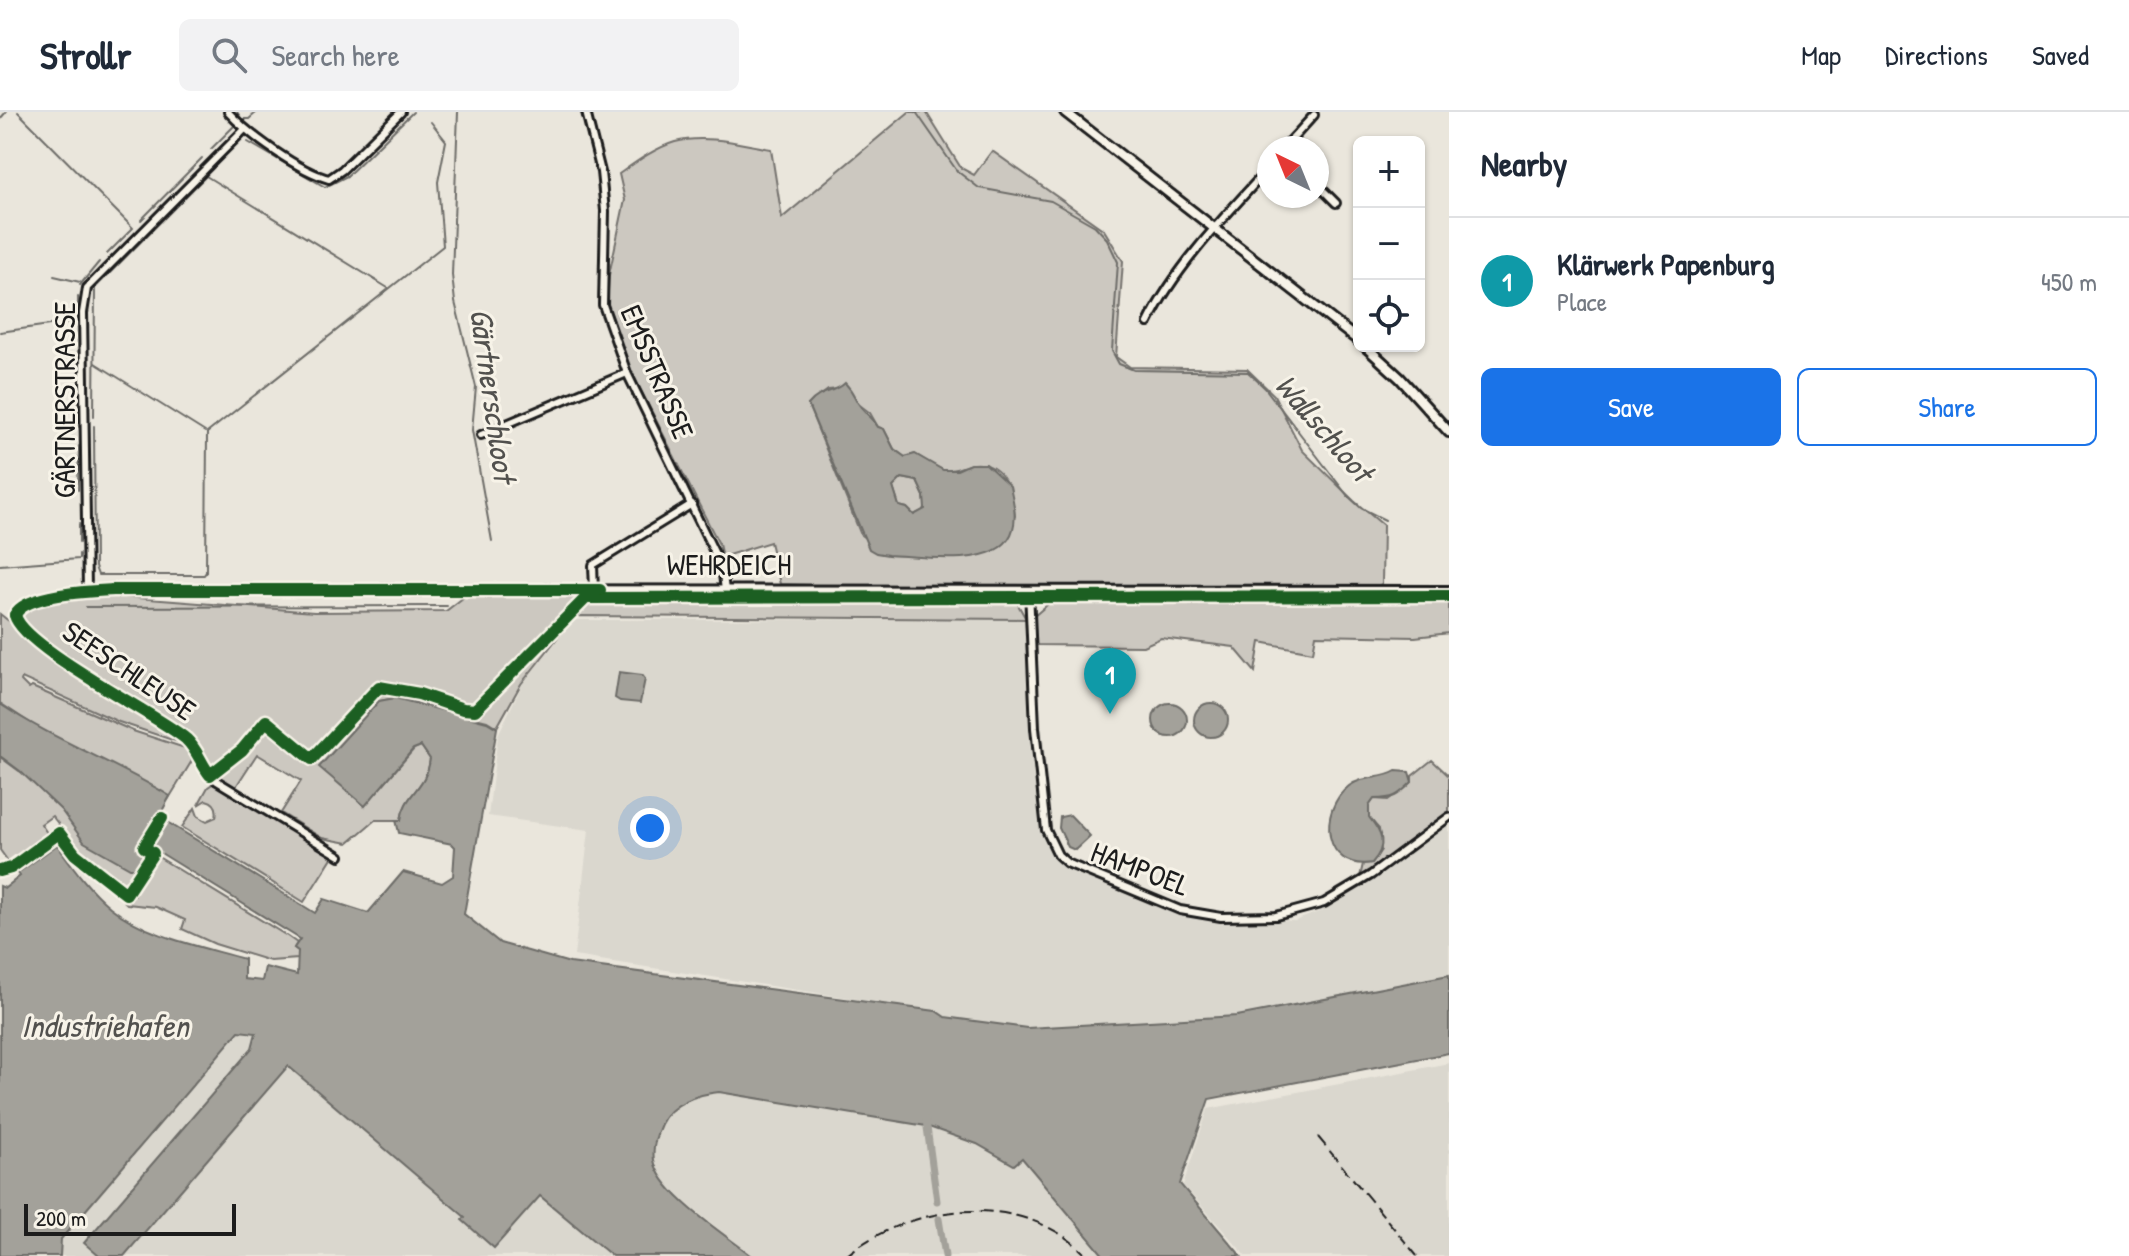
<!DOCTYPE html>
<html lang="en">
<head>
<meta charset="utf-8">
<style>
  body { margin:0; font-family:"Patrick Hand",sans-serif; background:#f2f2f3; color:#1f2937 }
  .controls { position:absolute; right:24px; top:24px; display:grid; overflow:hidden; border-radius:12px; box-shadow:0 2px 6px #0004 }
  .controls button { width:72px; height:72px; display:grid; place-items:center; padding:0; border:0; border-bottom:2px solid #e0e1e3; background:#fff; color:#1f2937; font:40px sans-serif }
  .compass { position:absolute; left:1257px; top:24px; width:72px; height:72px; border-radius:50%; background:#fff; box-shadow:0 2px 6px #0004; rotate:317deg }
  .scale { position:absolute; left:24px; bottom:20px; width:212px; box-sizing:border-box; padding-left:8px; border:4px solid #1c1c1c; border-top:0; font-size:22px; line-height:28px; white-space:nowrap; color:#1c1c1c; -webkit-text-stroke:6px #f7f3e8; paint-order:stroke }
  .you { position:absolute; left:650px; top:716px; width:28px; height:28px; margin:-20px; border:6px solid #fff; border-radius:50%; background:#1a73e8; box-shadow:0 0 0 12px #1a73e833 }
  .badge { display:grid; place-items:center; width:52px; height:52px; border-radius:50%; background:#1a73e8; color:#fff; font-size:26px; font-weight:700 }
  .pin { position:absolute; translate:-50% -66px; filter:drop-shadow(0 2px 4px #0008) }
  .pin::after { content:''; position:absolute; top:42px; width:28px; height:24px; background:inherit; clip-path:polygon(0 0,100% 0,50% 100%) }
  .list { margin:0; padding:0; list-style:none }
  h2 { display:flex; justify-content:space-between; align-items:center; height:104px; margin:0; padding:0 32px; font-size:34px }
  h2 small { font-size:26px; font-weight:400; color:#747a83 }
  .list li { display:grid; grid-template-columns:52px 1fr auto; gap:24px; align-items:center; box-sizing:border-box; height:128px; padding:0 32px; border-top:2px solid #e0e1e3 }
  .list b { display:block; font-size:30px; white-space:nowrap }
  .list p { margin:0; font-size:26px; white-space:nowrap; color:#747a83 }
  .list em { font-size:26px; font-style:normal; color:#747a83 }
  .actions { display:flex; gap:16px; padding:24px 32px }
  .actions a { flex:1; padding:18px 0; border:2px solid #1a73e8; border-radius:12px; text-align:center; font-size:28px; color:#1a73e8 }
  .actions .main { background:#1a73e8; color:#fff }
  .icon { flex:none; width:44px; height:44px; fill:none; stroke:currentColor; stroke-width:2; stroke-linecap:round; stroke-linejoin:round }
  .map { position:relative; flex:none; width:1449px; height:1144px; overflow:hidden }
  header { display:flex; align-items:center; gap:48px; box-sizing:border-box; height:112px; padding:0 40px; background:#fff; border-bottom:2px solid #e0e1e3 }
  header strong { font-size:38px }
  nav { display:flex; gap:44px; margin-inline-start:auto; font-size:28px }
  .search { width:560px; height:72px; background:#f2f2f3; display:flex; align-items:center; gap:20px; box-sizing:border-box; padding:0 28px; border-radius:12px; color:#747a83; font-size:30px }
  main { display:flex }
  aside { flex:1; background:#fff }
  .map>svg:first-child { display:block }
</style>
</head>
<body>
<header>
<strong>Strollr</strong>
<div class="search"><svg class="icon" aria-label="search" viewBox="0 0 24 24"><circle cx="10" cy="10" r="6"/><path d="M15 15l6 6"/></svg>Search here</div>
<nav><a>Map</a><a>Directions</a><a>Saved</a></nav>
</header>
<main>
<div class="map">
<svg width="1449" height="1144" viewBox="0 0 1449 1144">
  <rect width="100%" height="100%" fill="#eae6dc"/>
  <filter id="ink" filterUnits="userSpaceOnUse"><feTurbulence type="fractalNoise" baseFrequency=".0125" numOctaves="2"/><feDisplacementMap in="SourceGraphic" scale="16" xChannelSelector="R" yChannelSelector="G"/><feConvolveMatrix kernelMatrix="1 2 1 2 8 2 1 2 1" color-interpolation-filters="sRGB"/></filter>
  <g filter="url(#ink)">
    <g fill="#dad7ce">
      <path d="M1031,507L1053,722L1061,741L1073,758L1185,804L1295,809L1323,798L1449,709V863L1237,904L1027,916L944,905L935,899L574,844L589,718L488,704L498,623L523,571L574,508Z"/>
      <path d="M238,919L256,921L282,960L288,954L465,1105L463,1108L493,1135L540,1084L612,1144H60L61,1127Z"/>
      <path d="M1449,951V1144H1246L1183,1073L1208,997Z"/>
      <path d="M719,980L926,1014L977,1032L1013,1052L1022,1046L1104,1144H752L681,1087L664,1068L654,1050V1035L664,1006L681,992L701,982Z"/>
    </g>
    <g fill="#ccc8c0" stroke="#74726e" stroke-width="2" fill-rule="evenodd">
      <path d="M909,0H926L961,56L974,63L992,39L1104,118L1123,149L1116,245L1130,255L1247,257L1274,283L1302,338L1354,389L1383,413L1382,472L1371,476L875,475L780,472L770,430L722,445L719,432L631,259L607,193L609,163L625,88L619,62C636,50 655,36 675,30C706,22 741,32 771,37L782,106ZM839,277L870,301L878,315L884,317L894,337L905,345L915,342C923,347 934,355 943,358C954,360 963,353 973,352C1004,349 1012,380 1015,404L921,444L888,443L861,423L808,293L828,278Z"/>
      <path d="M902,366L917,369L924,384L926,397L914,403L907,396L899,394L893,375Z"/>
      <path d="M1449,481V521L1415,525L1316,523L1313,540L1260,530L1255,560L1234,535L1161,526L1143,534L1036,533L1033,505L1060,482Z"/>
      <path d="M86,482L314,500L446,499L468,482H1012L1026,507L575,504L521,572L497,615L487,609L395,586L379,589L365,693L414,637L421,634L430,647C427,676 404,682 401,708H375L348,731L322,726L281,701L301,669L257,642L235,676L213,663L249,632L266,610L312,647L379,576L419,582L475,602L477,601L420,581L379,574L312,645L266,608L248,630L214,658L188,624L70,550L23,512V501L34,493Z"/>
      <path d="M0,502L66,555L181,628L178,630L119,610L22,566L21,569L29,577L32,575L133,619L191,638L193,647L168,688L83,646L0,591Z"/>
      <path d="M0,645L19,659L35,666L93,729L140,756L127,777L122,778L92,754L52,704L41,712L49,724L10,752L0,738Z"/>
      <path d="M1432,648L1449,664V701L1360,765L1363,752L1372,751L1381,738L1379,717L1368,705L1369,694L1374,687L1388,688L1412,670V664Z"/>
      <path d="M214,671L333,744L304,790L182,715L195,696L198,704L207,709L216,705C218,696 215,690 206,688L198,693L208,675Z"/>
      <path d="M155,743L287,824L297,831L294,836L298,839V847L270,849L215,832L182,817L185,808L156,795L127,792L89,758L88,754L128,785L135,783V775Z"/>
    </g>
    <g fill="#a3a19a" stroke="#6d6c68" stroke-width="2" fill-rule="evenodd">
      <path d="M845,271C854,280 854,286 860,294C867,303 872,304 878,315L884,317L894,337L905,345L915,342L943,358H957L970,352H986L1010,374C1013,388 1017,403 1013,417C1002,459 922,444 888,443L876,441L869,437L808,293C821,277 834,282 845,271ZM902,366L917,369L924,384L925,397L914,403L907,396L899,394L893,375Z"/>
      <path d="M619,560L642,563L645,567L640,591L620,589L615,586Z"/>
      <path d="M395,586L487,610L497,616L464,802L500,831L570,851L936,899L945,905L1027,916L1237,904L1449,863V941L1209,987L1180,1072L1241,1144H1104L1022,1046L1014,1053L977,1032L926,1014L719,980C698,982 671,991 661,1012C656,1023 652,1035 654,1048C660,1082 726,1123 752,1144H612L540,1084L494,1136L462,1108L465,1105L288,954L124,1144H99L84,1131L252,936L256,921L239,919L61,1127L60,1144H0V774L5,776L20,764L18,761L57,733C73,755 89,778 110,795C147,825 199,834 244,847V867L262,869L265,855L297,863L298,839L294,836L300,827L143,730L141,740L147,744L140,756H130L84,730L61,698L20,659L0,644V592C54,628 115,650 170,684L159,705L315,801L324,787L368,801L403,760L442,771L453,764L455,735L452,732L399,721L396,708H401C404,682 427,676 430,647L421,634L413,637L365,694L319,655L379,589Z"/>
      <circle cx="1170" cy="608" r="17"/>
      <circle cx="1211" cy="608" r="17"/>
      <path d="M1396,659L1409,660L1412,670C1398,684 1394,687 1374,687L1369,694V705C1382,721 1388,733 1372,751C1323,759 1317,699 1349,674C1364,663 1381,668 1396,659Z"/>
      <path d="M1070,703L1090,724L1075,738L1068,735L1059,716L1060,705Z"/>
    </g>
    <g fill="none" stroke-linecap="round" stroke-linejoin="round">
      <g stroke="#6d6c68" stroke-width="2">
        <path d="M18,0L133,116L107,142"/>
        <path d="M237,0L241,6"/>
        <path d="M458,0L452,163L455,190L476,275L472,318L492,429"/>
        <path d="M916,0L957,59L979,76L1051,89L1095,114L1107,127L1118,150L1112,239L1119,252L1134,258L1248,260L1265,276L1347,383L1361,396L1385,408"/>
        <path d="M0,7L6,0"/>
        <path d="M241,7H249L257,0"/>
        <path d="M248,30L325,75L347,64L413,0"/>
        <path d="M211,37L234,14"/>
        <path d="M141,108L202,46"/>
        <path d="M54,164L80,170"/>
        <path d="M80,173L99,150"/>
        <path d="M78,185L79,248"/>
        <path d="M0,220L78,209"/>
        <path d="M95,251L205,320"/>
        <path d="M78,294L79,315"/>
        <path d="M94,304L95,176L206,64L388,176"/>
        <path d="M94,314L95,455L98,463H204L206,460L207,321L443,134L438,70L446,29L431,10"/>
        <path d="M78,378L79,334"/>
        <path d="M79,412V431"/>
        <path d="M0,453L79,447V442"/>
        <path d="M86,495L447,494"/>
      </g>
      <g stroke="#a3a19a" stroke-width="7">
        <path d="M926,1008L937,1089"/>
        <path d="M939,1107L945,1144"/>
      </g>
      <g stroke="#1c1c1c" stroke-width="12">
        <g id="street">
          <path d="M228,0C249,23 299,59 329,67L342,58L401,0"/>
          <path d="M586,0L601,60L605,99L603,193L627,261L716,444L723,462L725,479"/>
          <path d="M1284,36L1314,3"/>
          <path d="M1317,72L1336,91"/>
          <path d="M1148,211C1175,155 1227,102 1269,56"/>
          <path d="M481,323L627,261"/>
          <path d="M594,478L593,453L692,392"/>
          <path d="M1029,478L1035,616L1046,718L1058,743L1067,751L1180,798L1221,805L1276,804L1324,791L1371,763L1449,705"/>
          <path d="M87,479L83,201L87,176L244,18"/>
          <path d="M15,503C21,534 153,603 183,626C199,637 202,657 217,669L340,744"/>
          <path d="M487,588L579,495L586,486L587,478"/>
        </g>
      </g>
      <g stroke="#1c1c1c" stroke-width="14">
        <g id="secondary">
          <path d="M1065,0L1359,229"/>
          <path d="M1365,234L1400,266L1449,320"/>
          <path d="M15,503C24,482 92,479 114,478L1449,479"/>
        </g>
      </g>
      <use href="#street" stroke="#f7f3e8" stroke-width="6"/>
      <use href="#secondary" stroke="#f7f3e8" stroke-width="8"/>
      <g stroke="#1c1c1c" stroke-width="2" stroke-dasharray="12 6" stroke-linecap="butt">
        <path d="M1318,1025L1417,1144"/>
        <path d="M846,1144C911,1090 1025,1078 1087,1144"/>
      </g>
      <g stroke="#f7f3e8" stroke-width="17">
        <g id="cycleway">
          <path d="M15,503C22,535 156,602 186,627C197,637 201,652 210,663L242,638L266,609L312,647L379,575L419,582L463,597L475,598L586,486L1449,484"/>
          <path d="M15,503C24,482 92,479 114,478H600"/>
          <path d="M0,759L11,756L59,721L75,742L126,782L153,741L144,735L162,706"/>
        </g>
      </g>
      <use href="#cycleway" stroke="#1b5e20" stroke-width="12"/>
    </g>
  </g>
  <g text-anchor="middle" stroke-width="6" stroke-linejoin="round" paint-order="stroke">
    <g font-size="30" fill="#1c1c1c" stroke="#f7f3e8">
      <text transform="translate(657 260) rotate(67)" y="10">EMSSTRASSE</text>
      <text transform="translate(65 288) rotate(-90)" y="10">GÄRTNERSTRASSE</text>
      <text x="729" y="463">WEHRDEICH</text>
      <text transform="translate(129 559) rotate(34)" y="10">SEESCHLEUSE</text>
      <text transform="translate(1140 757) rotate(21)" y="10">HAMPOEL</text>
    </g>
    <g font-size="32" font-style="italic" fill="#52514e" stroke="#f7f3e8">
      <text transform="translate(493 283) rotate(82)" y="11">Gärtnerschloot</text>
      <text transform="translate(1324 316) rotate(49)" y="11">Wallschloot</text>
      <text x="105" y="925">Industriehafen</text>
    </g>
  </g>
</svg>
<div class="controls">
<button>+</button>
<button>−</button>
<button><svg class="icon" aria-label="locate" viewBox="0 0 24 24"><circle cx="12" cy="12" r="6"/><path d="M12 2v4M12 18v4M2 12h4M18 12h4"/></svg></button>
</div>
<svg class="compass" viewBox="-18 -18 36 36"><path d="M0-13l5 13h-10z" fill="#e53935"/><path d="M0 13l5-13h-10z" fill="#747a83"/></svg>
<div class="scale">200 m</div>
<div class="you"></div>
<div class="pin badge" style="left:1110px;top:602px;background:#0f9aa8">1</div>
</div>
<aside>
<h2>Nearby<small></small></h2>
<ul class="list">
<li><span class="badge" style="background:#0f9aa8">1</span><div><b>Klärwerk Papenburg</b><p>Place</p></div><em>450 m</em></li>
</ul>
<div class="actions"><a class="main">Save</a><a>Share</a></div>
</aside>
</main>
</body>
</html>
